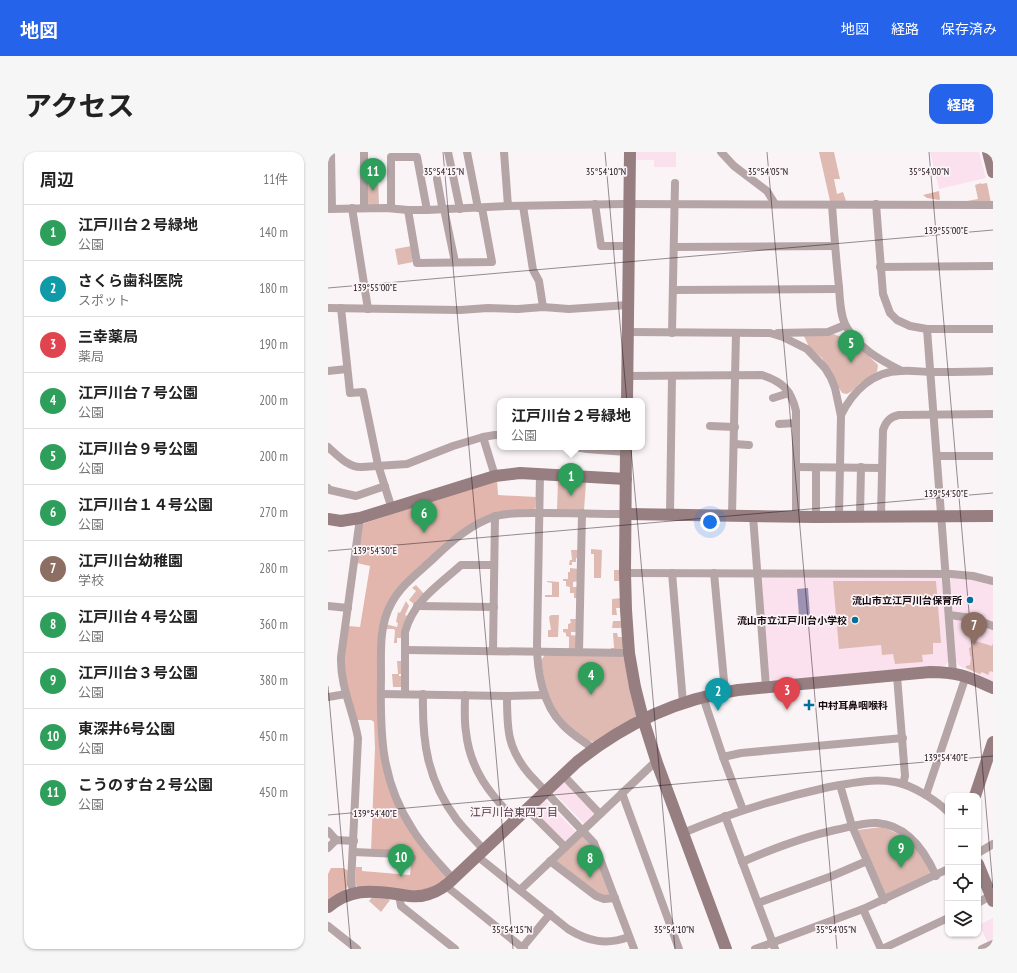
<!DOCTYPE html>
<html lang="ja">
<head>
<meta charset="utf-8">
<style>
  body { margin:0; font-family:"PT Sans Narrow","Noto Sans JP",sans-serif; background:#f6f6f6; color:#222 }
  .controls { position:absolute; right:12px; bottom:12px; display:grid; overflow:hidden; border-radius:8px; box-shadow:0 1px 3px #0004 }
  .controls button { width:36px; height:36px; display:grid; place-items:center; padding:0; border:0; border-bottom:1px solid #e0e0e0; background:#fff; color:#222; font:20px sans-serif }
  .you { position:absolute; left:382px; top:370px; width:14px; height:14px; margin:-10px; border:3px solid #fff; border-radius:50%; background:#1a73e8; box-shadow:0 0 0 6px #1a73e833 }
  .badge { display:grid; place-items:center; width:26px; height:26px; border-radius:50%; background:#2563eb; color:#fff; font-size:13px; font-weight:700 }
  .pin { position:absolute; translate:-50% -33px; filter:drop-shadow(0 1px 2px #0008) }
  .pin::after { content:''; position:absolute; top:21px; width:14px; height:12px; background:inherit; clip-path:polygon(0 0,100% 0,50% 100%) }
  .popup { position:absolute; left:169px; top:246px; width:148px; height:52px; box-sizing:border-box; display:grid; place-content:center; border-radius:8px; background:#fff; filter:drop-shadow(0 1px 3px #0005); font-size:13px; white-space:nowrap; color:#767676 }
  .popup b { font-size:15px; color:#222 }
  .popup::after { content:''; position:absolute; left:50%; top:100%; margin-left:-8px; border:8px solid transparent; border-top-color:#fff }
  .list { margin:0; padding:0; list-style:none }
  h2 { display:flex; justify-content:space-between; align-items:center; height:52px; margin:0; padding:0 16px; font-size:17px }
  h2 small { font-size:13px; font-weight:400; color:#767676 }
  .list li { display:grid; grid-template-columns:26px 1fr auto; gap:12px; align-items:center; box-sizing:border-box; height:56px; padding:0 16px; border-top:1px solid #e0e0e0 }
  .list b { display:block; font-size:15px; white-space:nowrap }
  .list p { margin:0; font-size:13px; white-space:nowrap; color:#767676 }
  .list em { font-size:13px; font-style:normal; color:#767676 }
  .icon { flex:none; width:22px; height:22px; fill:none; stroke:currentColor; stroke-width:2; stroke-linecap:round; stroke-linejoin:round }
  .map { position:relative; flex:none; width:665px; height:797px; overflow:hidden; border-radius:12px }
  header { display:flex; align-items:center; gap:24px; box-sizing:border-box; height:56px; padding:0 20px; background:#2563eb; color:#fff }
  header strong { font-size:19px }
  nav { display:flex; gap:22px; margin-inline-start:auto; font-size:14px }
  .intro { display:flex; align-items:center; justify-content:space-between; box-sizing:border-box; height:96px; padding:0 24px }
  h1 { margin:0; font-size:28px }
  .button { padding:10px 18px; border-radius:12px; background:#2563eb; color:#fff; font-size:14px; font-weight:700 }
  main { display:flex; gap:24px; padding:0 24px }
  aside { flex:1; background:#fff; border-radius:12px; box-shadow:0 1px 3px #0004 }
  .map>svg:first-child { display:block }
</style>
</head>
<body>
<header>
<strong>地図</strong>
<nav><a>地図</a><a>経路</a><a>保存済み</a></nav>
</header>
<div class="intro"><h1>アクセス</h1><a class="button">経路</a></div>
<main>
<aside>
<h2>周辺<small>11件</small></h2>
<ul class="list">
<li><span class="badge" style="background:#2e9e5b">1</span><div><b>江戸川台２号緑地</b><p>公園</p></div><em>140 m</em></li>
<li><span class="badge" style="background:#0f9aa8">2</span><div><b>さくら歯科医院</b><p>スポット</p></div><em>180 m</em></li>
<li><span class="badge" style="background:#e0444e">3</span><div><b>三幸薬局</b><p>薬局</p></div><em>190 m</em></li>
<li><span class="badge" style="background:#2e9e5b">4</span><div><b>江戸川台７号公園</b><p>公園</p></div><em>200 m</em></li>
<li><span class="badge" style="background:#2e9e5b">5</span><div><b>江戸川台９号公園</b><p>公園</p></div><em>200 m</em></li>
<li><span class="badge" style="background:#2e9e5b">6</span><div><b>江戸川台１４号公園</b><p>公園</p></div><em>270 m</em></li>
<li><span class="badge" style="background:#8d6e63">7</span><div><b>江戸川台幼稚園</b><p>学校</p></div><em>280 m</em></li>
<li><span class="badge" style="background:#2e9e5b">8</span><div><b>江戸川台４号公園</b><p>公園</p></div><em>360 m</em></li>
<li><span class="badge" style="background:#2e9e5b">9</span><div><b>江戸川台３号公園</b><p>公園</p></div><em>380 m</em></li>
<li><span class="badge" style="background:#2e9e5b">10</span><div><b>東深井6号公園</b><p>公園</p></div><em>450 m</em></li>
<li><span class="badge" style="background:#2e9e5b">11</span><div><b>こうのす台２号公園</b><p>公園</p></div><em>450 m</em></li>
</ul>
</aside>
<div class="map">
<svg width="665" height="797" viewBox="0 0 665 797">
  <rect width="100%" height="100%" fill="#fbf4f7"/>
  <g fill="#fbe1ee">
    <path d="M306,0H348V15H326V8H306Z"/>
    <path d="M602,0H651L658,26L611,37Z"/>
    <path d="M436,424L615,426L621,509L617,514L446,530L441,526L433,426Z"/>
    <path d="M624,424L665,431V471L624,460L621,426Z"/>
    <path d="M627,466L636,467L665,476V529L631,514L628,509L625,469Z"/>
    <path d="M235,629H238L267,661V664L257,673L224,639Z"/>
    <path d="M216,647L249,681L238,691L206,660V657Z"/>
    <path d="M665,766V788L660,791L651,773Z"/>
  </g>
  <g fill="#debab3">
    <path d="M491,0H506L512,27H506L509,42L515,40L518,49H502Z"/>
    <path d="M50,26L51,53H41L39,51V27Z"/>
    <path d="M653,31V32L659,31L663,51L639,49L650,47L647,33Z"/>
    <path d="M83,94L85,110L70,113L67,97Z"/>
    <path d="M505,182L525,189L550,213L549,220L532,231L524,239L519,242L514,241L494,206L481,195L476,184Z"/>
    <path d="M230,328L258,330L256,358H229Z"/>
    <path d="M263,397L274,398L273,426H266V402H263Z"/>
    <path d="M243,398H251V406H248V410H244V413H241L242,408H244Z"/>
    <path d="M242,416L251,417V429L245,430V435H250V446H246V441H242V435L238,434V429H235V427H240V420H242Z"/>
    <rect x="286" y="418" width="7" height="11"/>
    <path d="M219,429L231,430V445H217V443H224V431L219,430Z"/>
    <path d="M505,429H608L613,491H605V502L594,503L595,510L567,512L565,502L554,503L553,493L511,497Z"/>
    <path d="M88,433L97,443L87,453L81,448L88,439L84,436Z"/>
    <path d="M294,446V456H288L289,463H284V447Z"/>
    <path d="M78,449L81,454L77,463L80,464L75,486H69V491H66L67,479L66,477H56L57,472L69,475L70,471L68,470L70,460L72,461Z"/>
    <path d="M223,463H231L230,485H220V478H223L221,465Z"/>
    <path d="M242,467H250V480H243V483L249,484L250,495L247,497H240L241,495V485L238,484V481L235,480V477H240V472L243,471Z"/>
    <path d="M285,469H294L295,476H284Z"/>
    <path d="M285,481H289L290,485H296L297,493L293,498H283V496H286Z"/>
    <path d="M644,488L664,494L665,491V520L662,519L660,523L654,520L652,522L638,516V514L642,513L643,505L642,504L641,496L643,495Z"/>
    <path d="M217,503L294,504L298,508L310,561L305,568L268,590C259,590 256,586 249,581C222,561 218,539 213,508Z"/>
    <path d="M69,509H74V522H71V524H74L73,535H65L64,522H70Z"/>
    <path d="M554,675C570,681 585,688 594,703C598,709 600,717 603,724L557,744L529,678Z"/>
    <path d="M252,684H255L264,695L281,742L280,745H275L228,710V707Z"/>
    <path d="M46,743L57,745L62,748L53,760L41,749Z"/>
  </g>
  <g fill="#e2b6ad">
    <path d="M611,39L612,47L611,48L599,46L595,43Z"/>
    <path d="M169,328L170,343L208,345L207,356L204,359L147,371L59,454L50,569L62,636L118,723V727L96,739L30,736L27,732L28,715H34V719L82,723L84,703L43,699L47,596L46,570L43,568H29L15,518L20,474L32,475L42,414L29,411L34,373L37,371Z"/>
    <path d="M3,716H15L21,719C20,742 19,739 0,750V722Z"/>
  </g>
  <g fill="#9e92b4">
    <path d="M101,353L107,358L91,361L87,356Z"/>
    <path d="M480,436L482,463L471,464L469,437Z"/>
  </g>
  <g fill="none" stroke-linecap="round" stroke-linejoin="round">
    <g stroke="#b6a5a7" stroke-width="8">
      <path d="M3,0L4,57"/>
      <path d="M36,0V56"/>
      <path d="M120,0L132,57"/>
      <path d="M139,0L150,56"/>
      <path d="M176,0L180,54"/>
      <path d="M393,0L406,14L439,39L447,52"/>
      <path d="M109,27L114,54L116,57L127,110"/>
      <path d="M267,52L273,94H301"/>
      <path d="M548,52L555,142L562,161L569,168L582,174L599,177H665"/>
      <path d="M504,53C506,80 508,108 511,135C512,148 512,163 518,174C529,195 552,208 572,218"/>
      <path d="M195,54L205,118L211,129L215,155"/>
      <path d="M24,56L40,157"/>
      <path d="M63,56V5H89L99,58"/>
      <path d="M0,57L58,56L80,58H99L180,54L295,52L665,53"/>
      <path d="M80,58L89,111L164,110L154,56"/>
      <path d="M346,95L507,94"/>
      <path d="M552,115L665,114"/>
      <path d="M346,138L511,137"/>
      <path d="M0,156L132,158L160,156L190,157L215,155L241,157L300,153"/>
      <path d="M13,156L22,241L35,240L50,313L64,357"/>
      <path d="M599,177L625,521"/>
      <path d="M300,180L442,181L455,185L479,197L497,216L503,226L507,236L513,264L511,364"/>
      <path d="M344,181L347,31"/>
      <path d="M450,181L500,180L517,173"/>
      <path d="M0,219L19,217"/>
      <path d="M300,224L434,223C455,230 463,238 468,259V364"/>
      <path d="M445,246L461,241"/>
      <path d="M513,263C525,239 545,219 573,219C583,218 594,220 604,220C624,220 645,220 665,219"/>
      <path d="M451,272L468,271"/>
      <path d="M382,274L407,275"/>
      <path d="M155,285L167,324"/>
      <path d="M406,292L421,293"/>
      <path d="M0,295C10,304 21,316 34,315L79,312L125,294L155,285L167,283H172"/>
      <path d="M247,295L259,297L298,300"/>
      <path d="M609,304H665"/>
      <path d="M468,315L554,316"/>
      <path d="M212,322L209,493C209,519 215,553 234,572C243,582 255,589 266,597"/>
      <path d="M0,336L2,338L28,344L57,334"/>
      <path d="M342,363L344,224"/>
      <path d="M404,363L408,181"/>
      <path d="M425,364L438,535"/>
      <path d="M532,364L533,315"/>
      <path d="M553,364L555,278C558,269 562,265 571,263L665,262"/>
      <path d="M488,365V316"/>
      <path d="M297,421L623,422L645,424L665,429"/>
      <path d="M344,421L355,551"/>
      <path d="M386,421L397,540"/>
      <path d="M0,454L20,456"/>
      <path d="M89,454L166,455"/>
      <path d="M621,463L644,466L665,474"/>
      <path d="M78,498L301,501"/>
      <path d="M165,499L167,364"/>
      <path d="M251,500L254,361"/>
      <path d="M569,524L577,624L575,632"/>
      <path d="M53,542L179,544L216,543"/>
      <path d="M77,542V480C86,448 110,434 133,413H166"/>
      <path d="M95,542C94,590 99,628 129,668C137,678 147,688 156,698"/>
      <path d="M137,543C137,555 136,568 138,580C142,618 162,642 187,668"/>
      <path d="M179,544C179,576 179,597 202,623L266,691L306,797"/>
      <path d="M0,545L18,542"/>
      <path d="M375,545L395,605L415,658"/>
      <path d="M395,605L413,601L575,586"/>
      <path d="M235,623L272,662"/>
      <path d="M512,633L524,674L556,748"/>
      <path d="M294,641L351,797"/>
      <path d="M598,643L638,524"/>
      <path d="M199,657L237,695"/>
      <path d="M397,664L447,797"/>
      <path d="M0,679L8,688"/>
      <path d="M355,681C402,661 451,646 501,635C523,631 545,626 567,630C584,633 608,648 620,660"/>
      <path d="M0,696L8,688L26,689"/>
      <path d="M25,700L72,702L84,706"/>
      <path d="M650,701L665,692"/>
      <path d="M149,704L240,777C261,790 278,793 301,785"/>
      <path d="M222,709L268,744L276,747L287,746"/>
      <path d="M414,710C444,697 475,685 507,678C520,676 535,670 549,671C579,673 597,699 608,724"/>
      <path d="M125,727C111,711 96,696 85,678C52,628 52,580 53,524C53,499 51,474 63,452C73,433 90,421 106,406C124,389 143,372 168,364C183,360 200,361 216,361C243,361 270,362 298,362"/>
      <path d="M118,734L196,797"/>
      <path d="M192,738L324,613L329,611"/>
      <path d="M26,741L23,732L30,586C25,558 12,534 13,505L32,366"/>
      <path d="M71,743L73,754L127,797"/>
      <path d="M430,751L504,724L539,709"/>
      <path d="M650,751L665,742"/>
      <path d="M535,757L553,797"/>
      <path d="M0,774L29,797"/>
      <path d="M193,797L222,762"/>
      <path d="M427,797L535,757L620,717"/>
      <path d="M554,797L620,766"/>
      <path d="M654,797L665,792"/>
    </g>
    <g stroke="#967e81" stroke-width="12">
      <path d="M660,0L665,20"/>
      <path d="M299,249L302,0"/>
      <path d="M298,295L297,421L298,458L301,501L307,535L315,567L329,611L398,797"/>
      <path d="M298,362L488,365L665,364"/>
      <path d="M0,367L13,369L32,366L167,324L192,321L298,327"/>
      <path d="M647,644L665,590"/>
      <path d="M650,712L665,749"/>
      <path d="M0,755C22,737 41,738 68,742C79,744 90,746 101,742C111,739 118,734 125,727L249,610C296,572 350,547 410,538L602,520C631,520 640,525 665,536"/>
    </g>
  </g>
  <path fill="none" stroke="#170b11" stroke-width="1" stroke-opacity="0.45" d="M115,0L185,797M277,0L347,797M439,0L509,797M601,0L665,736M0,136L665,78M0,399L665,341M0,534L23,797M0,663L665,604"/>
  <g fill="#00709b" stroke="#fbf4f7" stroke-width="1.5">
    <circle cx="642" cy="448" r="4"/>
    <circle cx="527" cy="468" r="4"/>
    <path d="M479 547h4v4h4v4h-4v4h-4v-4h-4v-4h4z"/>
  </g>
  <g text-anchor="middle" stroke-width="3.5" stroke-linejoin="round" paint-order="stroke">
    <g font-size="10" font-weight="bold" fill="#170b11" stroke="#fbf4f7" text-anchor="end">
      <text x="634" y="452">流山市立江戸川台保育所</text>
      <text x="519" y="472">流山市立江戸川台小学校</text>
      <text x="490" y="557" text-anchor="start">中村耳鼻咽喉科</text>
    </g>
    <g font-size="11" fill="#513644" stroke="#fbf4f7">
      <text x="186" y="664">江戸川台東四丁目</text>
    </g>
  </g>
  <g font-size="10" text-anchor="middle" fill="#170b11" stroke="#fbf4f7" stroke-width="3.5" stroke-linejoin="round" paint-order="stroke">
    <text x="116" y="23">35°54'15"N</text>
    <text x="278" y="23">35°54'10"N</text>
    <text x="440" y="23">35°54'05"N</text>
    <text x="601" y="23">35°54'00"N</text>
    <text x="618" y="82">139°55'00"E</text>
    <text x="47" y="139">139°55'00"E</text>
    <text x="618" y="345">139°54'50"E</text>
    <text x="47" y="402">139°54'50"E</text>
    <text x="618" y="609">139°54'40"E</text>
    <text x="47" y="665">139°54'40"E</text>
    <text x="184" y="781">35°54'15"N</text>
    <text x="346" y="781">35°54'10"N</text>
    <text x="508" y="781">35°54'05"N</text>
  </g>
</svg>
<div class="controls">
<button>+</button>
<button>−</button>
<button><svg class="icon" aria-label="locate" viewBox="0 0 24 24"><circle cx="12" cy="12" r="6"/><path d="M12 2v4M12 18v4M2 12h4M18 12h4"/></svg></button>
<button><svg class="icon" aria-label="layers" viewBox="0 0 24 24"><path d="M12 4l9 5-9 5-9-5zM3 14l9 5 9-5"/></svg></button>
</div>
<div class="you"></div>
<div class="pin badge" style="left:243px;top:344px;background:#2e9e5b">1</div>
<div class="popup"><b>江戸川台２号緑地</b>公園</div>
<div class="pin badge" style="left:390px;top:559px;background:#0f9aa8">2</div>
<div class="pin badge" style="left:459px;top:558px;background:#e0444e">3</div>
<div class="pin badge" style="left:263px;top:543px;background:#2e9e5b">4</div>
<div class="pin badge" style="left:523px;top:211px;background:#2e9e5b">5</div>
<div class="pin badge" style="left:96px;top:381px;background:#2e9e5b">6</div>
<div class="pin badge" style="left:646px;top:493px;background:#8d6e63">7</div>
<div class="pin badge" style="left:262px;top:726px;background:#2e9e5b">8</div>
<div class="pin badge" style="left:573px;top:716px;background:#2e9e5b">9</div>
<div class="pin badge" style="left:73px;top:725px;background:#2e9e5b">10</div>
<div class="pin badge" style="left:45px;top:39px;background:#2e9e5b">11</div>
</div>
</main>
</body>
</html>
